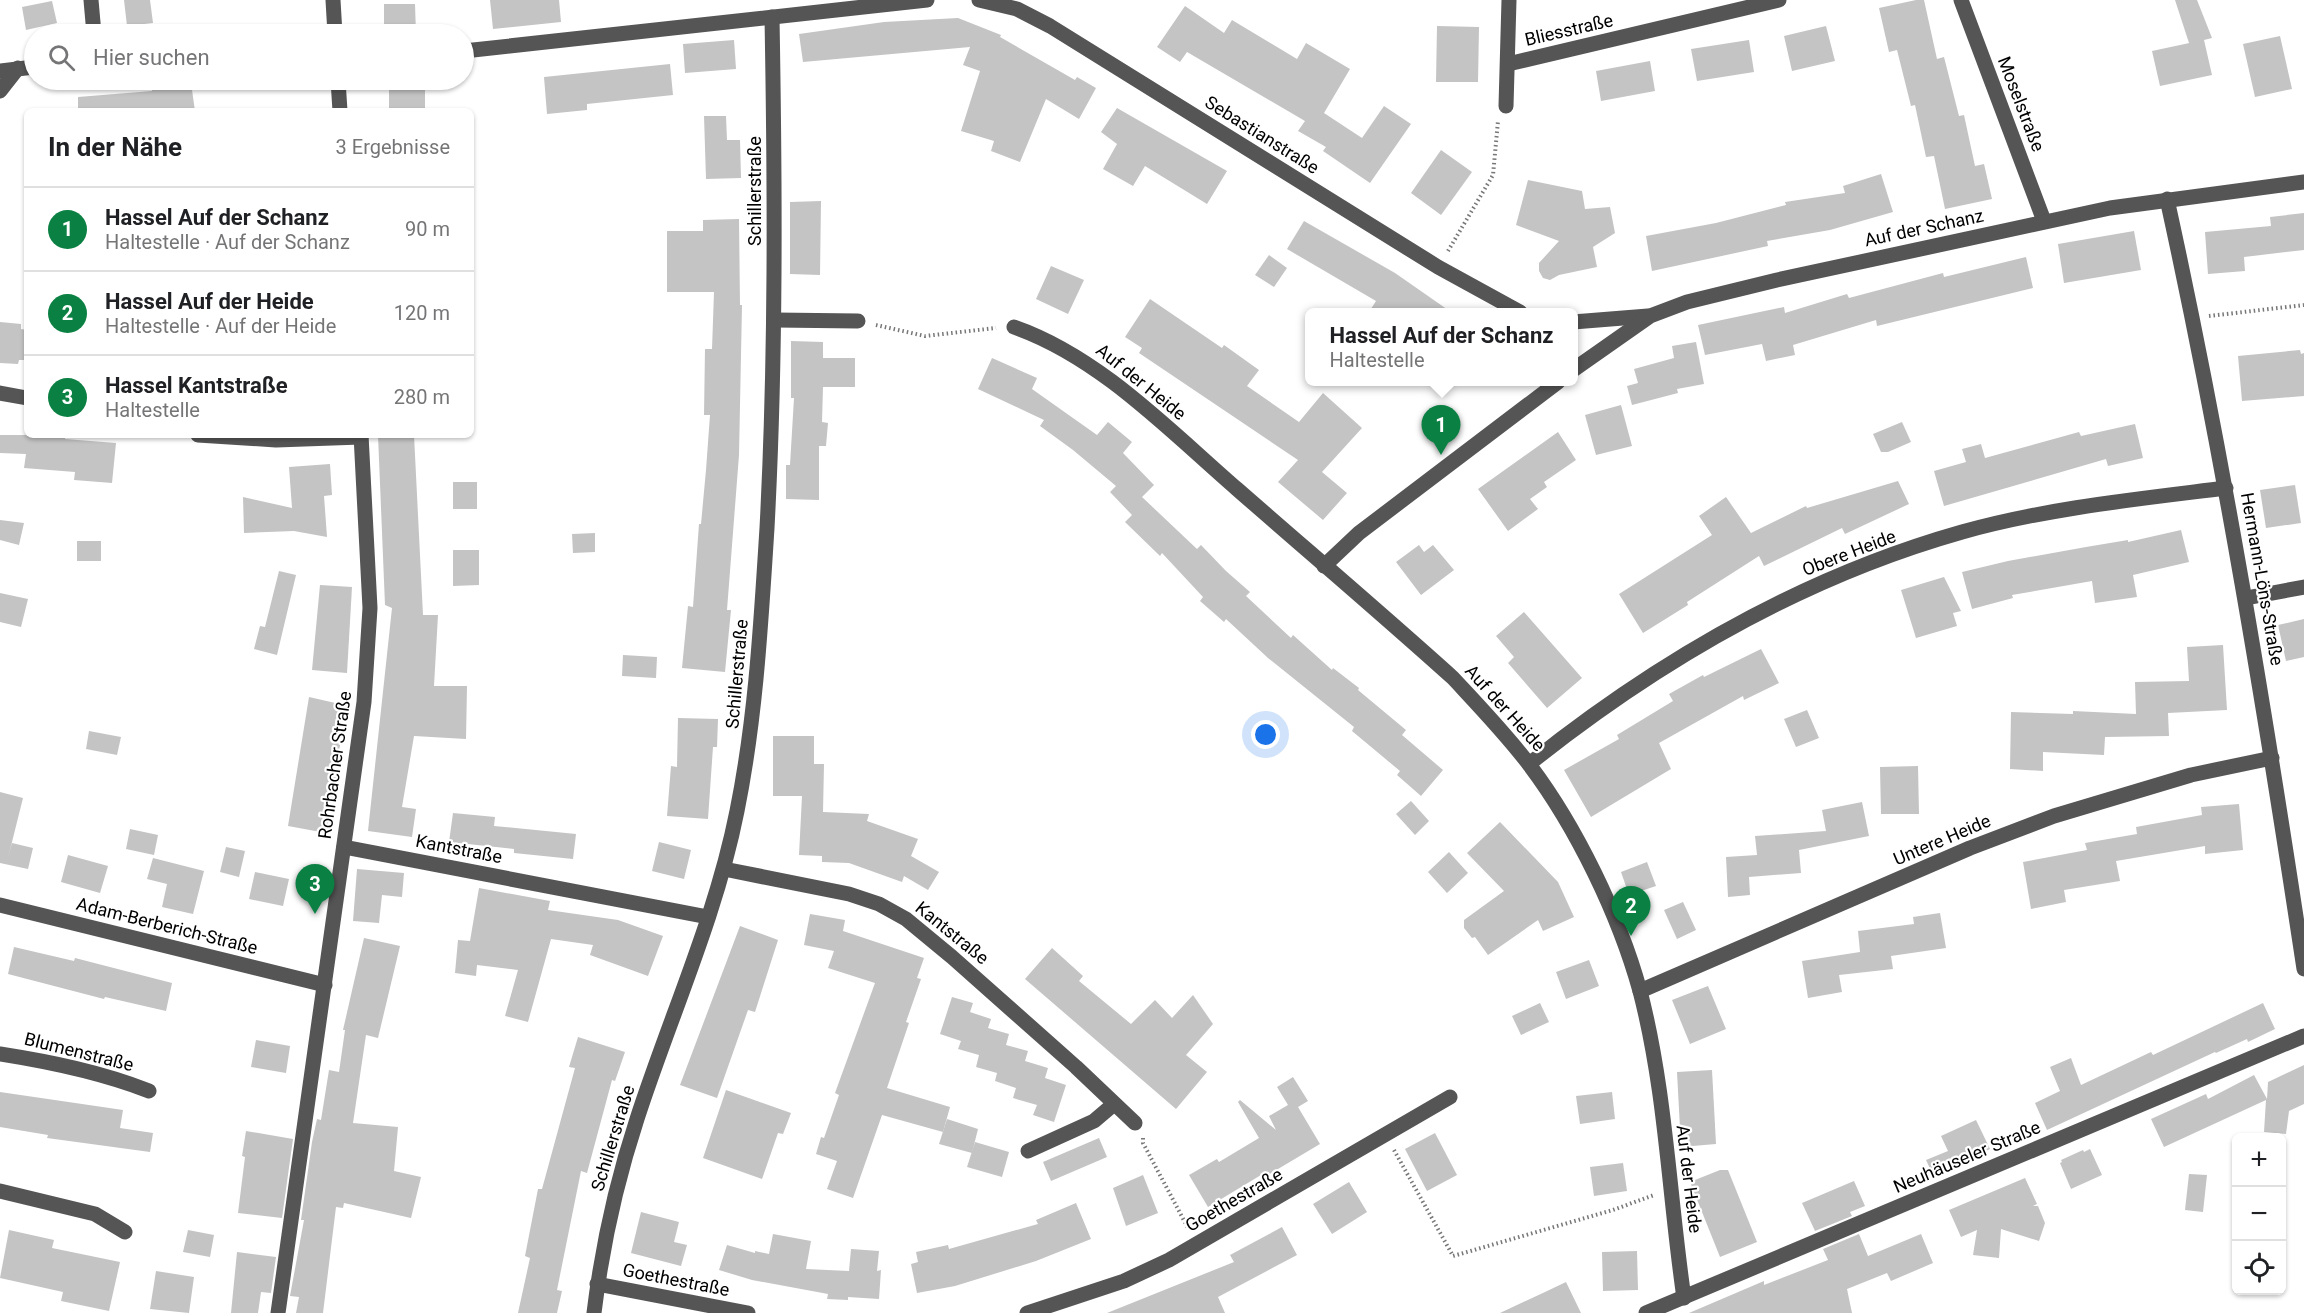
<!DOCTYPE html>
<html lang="de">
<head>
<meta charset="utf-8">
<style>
  body { margin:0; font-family:Roboto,sans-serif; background:#f2f2f2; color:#202124 }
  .controls { position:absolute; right:18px; bottom:18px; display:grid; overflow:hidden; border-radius:9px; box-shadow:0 2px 4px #0004 }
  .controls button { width:54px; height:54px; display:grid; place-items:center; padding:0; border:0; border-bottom:2px solid #e0e0e0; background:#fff; color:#202124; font:30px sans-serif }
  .you { position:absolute; left:1266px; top:735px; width:21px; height:21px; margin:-15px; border:4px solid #fff; border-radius:50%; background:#1a73e8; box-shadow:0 0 0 9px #1a73e833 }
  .badge { display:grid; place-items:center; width:39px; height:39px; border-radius:50%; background:#0b8043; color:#fff; font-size:20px; font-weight:700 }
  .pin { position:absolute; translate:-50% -50px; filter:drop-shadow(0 2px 3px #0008) }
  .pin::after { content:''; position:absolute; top:32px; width:21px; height:18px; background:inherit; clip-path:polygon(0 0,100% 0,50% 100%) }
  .popup { position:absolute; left:1305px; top:308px; width:273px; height:78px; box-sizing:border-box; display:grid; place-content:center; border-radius:9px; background:#fff; filter:drop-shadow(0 2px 4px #0005); font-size:20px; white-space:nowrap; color:#757577 }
  .popup b { font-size:22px; color:#202124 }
  .popup::after { content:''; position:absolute; left:50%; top:100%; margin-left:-12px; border:12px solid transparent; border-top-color:#fff }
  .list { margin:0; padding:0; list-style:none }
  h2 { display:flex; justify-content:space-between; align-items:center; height:78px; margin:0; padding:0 24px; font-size:26px }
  h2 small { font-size:20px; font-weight:400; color:#757577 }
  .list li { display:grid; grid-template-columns:39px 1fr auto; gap:18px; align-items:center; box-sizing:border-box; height:84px; padding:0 24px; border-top:2px solid #e0e0e0 }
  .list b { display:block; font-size:22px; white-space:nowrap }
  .list p { margin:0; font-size:20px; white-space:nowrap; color:#757577 }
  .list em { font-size:20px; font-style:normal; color:#757577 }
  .icon { flex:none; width:33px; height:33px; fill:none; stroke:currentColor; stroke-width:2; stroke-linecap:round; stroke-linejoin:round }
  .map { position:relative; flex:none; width:2304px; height:1313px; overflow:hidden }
  .search { position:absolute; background:#fff; box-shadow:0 2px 4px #0004; left:24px; top:24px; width:450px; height:66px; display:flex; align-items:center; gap:15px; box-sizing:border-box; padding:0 21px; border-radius:33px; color:#757577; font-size:22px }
  .panel { position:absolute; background:#fff; box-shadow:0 2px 4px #0004; left:24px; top:108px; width:450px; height:330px; border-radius:9px }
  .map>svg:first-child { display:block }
</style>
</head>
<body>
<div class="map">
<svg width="2304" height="1313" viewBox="0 0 2304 1313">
  <rect width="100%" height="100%" fill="#fff"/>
  <g fill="#c4c4c4">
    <path d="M124,0H150L153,23L127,26Z"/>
    <path d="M490,0H559L561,22L493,29Z"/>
    <path d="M1916,0H1924L1937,59L1944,57L1959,116L1964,115L1975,166L1984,164L1992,199L1945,209L1934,156L1926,157L1915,105L1911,106L1897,50L1889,52L1879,8Z"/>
    <path d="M2175,0H2197L2212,38L2204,40L2212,75L2160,86L2152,51L2194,42L2189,43Z"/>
    <path d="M52,1L57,23L26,30L22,7Z"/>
    <path d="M384,4H415L416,34H384Z"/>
    <path d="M1185,6L1224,33L1232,20L1297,59L1306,43L1350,69L1324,113L1362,138L1384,106L1411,124L1370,183L1323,151L1326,147L1298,131L1305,121L1187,52L1180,62L1157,47Z"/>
    <path d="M958,18L1001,35L1000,37L1075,80L1077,77L1096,88L1079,119L1046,99L1020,162L991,151L994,141L961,131L980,71L963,65L970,47L803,62L799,34L884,22Z"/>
    <path d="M1437,26L1479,27L1478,82H1436Z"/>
    <path d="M1826,26L1835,61L1792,71L1784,36Z"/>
    <path d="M2280,36L2292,89L2255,97L2243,44Z"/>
    <path d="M734,40L736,69L685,73L683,44Z"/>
    <path d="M1749,40L1754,72L1697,81L1691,49Z"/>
    <path d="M1650,61L1655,91L1601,101L1596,71Z"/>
    <path d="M670,64L673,95L587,104V110L547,114L544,77Z"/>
    <path d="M191,83L195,111H78V97L152,91V89Z"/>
    <rect x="389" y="90" width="36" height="21"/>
    <path d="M1117,108L1227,171L1207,204L1145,166L1133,186L1103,169L1117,144L1101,132Z"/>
    <path d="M704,116H726L727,140H740L741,178L706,179Z"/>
    <path d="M1441,150L1472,172L1441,215L1411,193Z"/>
    <path d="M1881,174L1893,212L1830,230L1767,241L1768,246L1652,271L1646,236L1716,223L1786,205L1785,202L1845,193L1843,186Z"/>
    <path d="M1528,180L1582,191L1585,209L1610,207L1615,233L1593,247L1597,267L1559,275L1550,280L1543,278L1539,271V263L1559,241L1516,225Z"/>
    <path d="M821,201L820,275L790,274V202Z"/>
    <path d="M2304,213V250L2244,257L2245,271L2208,274L2205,232L2271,226L2270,217Z"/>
    <path d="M739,219L740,305H742L739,455L727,610H731L725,672L682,668L688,606L693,607L699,524H701L706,470L710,415H704L705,349H712L714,292H667V231H703V220Z"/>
    <path d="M1304,221L1395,273L1451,312H1369L1376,301L1287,249Z"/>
    <path d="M2134,231L2141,270L2064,283L2058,244Z"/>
    <path d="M1269,255L1287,268L1274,287L1255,275Z"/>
    <path d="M2026,257L2033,288L1877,326L1876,320L1793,345L1795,355L1766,361L1762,344L1705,355L1698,325L1784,307L1785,313L1847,294L1849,298L1943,273L1944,277Z"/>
    <path d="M1051,266L1084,280L1068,314L1036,299Z"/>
    <path d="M1150,299L1222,348L1224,345L1259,370L1247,386L1299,422L1323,393L1362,428L1322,472L1347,493L1323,520L1278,482L1298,460L1139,353L1142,348L1125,337Z"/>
    <path d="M0,322L21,324V329L27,330V360H19L18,364L0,363Z"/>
    <path d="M791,341L823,342V358H855V387H823L822,422L828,423L826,446H819V500L786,499V465H790L794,398H791Z"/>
    <path d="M1696,342L1704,384L1677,389L1678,393L1632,405L1627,386L1638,383L1634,369L1674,358L1672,346Z"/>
    <path d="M2300,350L2301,354L2304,353V396L2242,401L2238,356Z"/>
    <path d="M992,358L1037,378L1032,389L1097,435L1108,422L1132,442L1123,453L1154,485L1142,497L1197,549L1201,545L1226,571L1250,592L1246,596L1291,638L1293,635L1332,670L1333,668L1359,688L1358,690L1406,730L1402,735L1443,770L1421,796L1397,775L1400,771L1352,731L1354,727L1268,658L1226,619L1224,622L1200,601L1203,597L1162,553L1160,556L1125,522L1132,515L1110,492L1116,486L1073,450L1040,426L1044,420L978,389Z"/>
    <path d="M1621,405L1632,446L1596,455L1585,415Z"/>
    <path d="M1902,422L1911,442L1888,452H1881L1873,434Z"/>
    <path d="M2135,424L2143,458L2108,466L2106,459L1944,506L1934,471L1966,462L1962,449L1981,444L1985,458L2079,432L2081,436Z"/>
    <path d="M1558,432L1576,460L1544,482L1547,487L1530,499L1538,509L1508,531L1478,489Z"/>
    <path d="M0,435H65V439L116,443L112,483L74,480L75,472L24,468L26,454L0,453Z"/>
    <path d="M378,435H414L423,615H438L434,686H467L466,739L414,736L402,807L416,809L412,837L368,831L392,608L385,605Z"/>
    <path d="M330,464L332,495L324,496L327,537L294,531L244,533L243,497L292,508L289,467Z"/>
    <path d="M1898,481L1909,504L1845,534L1842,528L1764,566L1759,556L1687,602L1688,605L1643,633L1619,594L1712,535L1699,516L1726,497L1751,533L1806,506L1807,508Z"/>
    <rect x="453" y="482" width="24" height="27"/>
    <path d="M2295,485L2301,523L2266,528L2260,490Z"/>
    <path d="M0,520L24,523L19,545L0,540Z"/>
    <path d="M2181,530L2189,562L2133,575L2137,597L2095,603L2092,581L2012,595L2013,598L1972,609L1962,572L2008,561L2086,547L2128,540V542Z"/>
    <path d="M595,533V552L573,553L572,534Z"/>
    <rect x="77" y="541" width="24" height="20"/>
    <path d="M1419,545L1424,552L1433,545L1454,570L1421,595L1396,562Z"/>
    <path d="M453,550H479V585L453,586Z"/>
    <path d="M279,571L296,575L277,655L254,649L260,626L265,627Z"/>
    <path d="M1944,577L1961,611L1953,613L1957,626L1916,638L1901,590Z"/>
    <path d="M320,585L352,587L347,673L312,670Z"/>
    <path d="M0,593L28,599L21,627L0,622Z"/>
    <path d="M1524,612L1582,678L1547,708L1508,663L1514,657L1496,636Z"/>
    <path d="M2304,619V657L2286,661L2278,625Z"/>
    <path d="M2223,645L2227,710L2168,713L2169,736L2105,737L2104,755L2043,752V771L2010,769L2011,712L2073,714V711L2136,714L2135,682L2189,681L2187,647Z"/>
    <path d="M1761,649L1779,683L1744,700L1743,696L1659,743L1671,769L1591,817L1564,770L1619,739L1617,735L1673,701L1669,694L1703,675L1704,677Z"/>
    <path d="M623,655L657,657L656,678L622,676Z"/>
    <path d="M309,697L344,705V726L335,770H338L326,833L288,826Z"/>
    <path d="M1807,710L1819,738L1796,747L1784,719Z"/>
    <path d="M678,718L718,719L717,747H713L708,819L667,816L671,766L677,767Z"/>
    <path d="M89,731L121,737L117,755L86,749Z"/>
    <path d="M773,736H814V764H824L823,812L869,814L867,821L918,839L911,856L939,872L928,890L904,876L902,882L849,863L822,862V856L799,855L802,796H773Z"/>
    <path d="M1918,766L1919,814H1881L1880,767Z"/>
    <path d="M0,792L23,798L8,858L12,843L33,848L28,869L0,863Z"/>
    <path d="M1411,801L1429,821L1415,835L1396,814Z"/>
    <path d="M1862,802L1869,836L1799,850L1801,873L1749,877L1750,895L1728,897L1726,857L1757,855L1755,836L1826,831L1822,810Z"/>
    <path d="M2239,804L2243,850L2205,854V846L2116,861L2120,881L2064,890L2066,902L2031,909L2023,862L2087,850L2085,843L2137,834L2136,827L2202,815L2201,807Z"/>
    <path d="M453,813L495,817L494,826L576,834L573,859L514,853V849L449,842Z"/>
    <path d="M1500,822L1558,882L1574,917L1543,931L1538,920L1488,955L1475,937L1472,938L1464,928V920L1504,891L1467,853Z"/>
    <path d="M130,829L158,835L154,855L126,849Z"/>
    <path d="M659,842L691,850L684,879L652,871Z"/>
    <path d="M226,847L245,851L239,877L220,872Z"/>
    <path d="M1449,852L1468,873L1447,893L1428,872Z"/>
    <path d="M68,855L108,866L100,893L61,882Z"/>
    <path d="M153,858L204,871L193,914L162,907L167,884L147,879Z"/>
    <path d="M1647,862L1656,886L1629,895L1621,872Z"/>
    <path d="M357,869L404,873L402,897L382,895L379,923L353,921Z"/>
    <path d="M255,872L289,879L283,906L249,899Z"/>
    <path d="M479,888L550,901L548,910L618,920L663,936L648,976L590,955L593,945L551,939L528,1022L505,1016L518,970L477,965L476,976L455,973L458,940L470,941Z"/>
    <path d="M1683,902L1696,930L1677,939L1664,910Z"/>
    <path d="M1940,913L1946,948L1891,956L1893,969L1839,975L1842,992L1808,998L1802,961L1860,952L1858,931L1914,924L1913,917Z"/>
    <path d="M810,914L845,920L843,931L924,958L917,978L921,979L906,1022L909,1023L887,1088L950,1107L943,1132L882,1115L853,1198L827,1189L837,1161L816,1154L821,1137L824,1138L839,1095L835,1093L875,983L828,968L834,951L804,945Z"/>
    <path d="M740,926L778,940L755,1012L748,1010L717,1098L680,1085Z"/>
    <path d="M364,938L400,946L378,1038L366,1035L353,1123L398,1127L394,1171L421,1177L411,1218L344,1203L343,1208L336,1207L323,1313H296L299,1297L290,1296L304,1220H301L312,1142L317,1119L321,1120L329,1070L339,1072L345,1030H343Z"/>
    <path d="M14,947L74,961L75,958L172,983L166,1011L105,997L104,999L8,974Z"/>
    <path d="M1052,948L1083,976L1079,981L1131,1024L1155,1000L1172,1018L1193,995L1213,1024L1186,1055L1207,1072L1176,1109L1025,979Z"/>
    <path d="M1589,960L1599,986L1566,999L1556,972Z"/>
    <path d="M1708,986L1726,1029L1690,1044L1672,1000Z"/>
    <path d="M952,997L973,1003L970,1012L991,1019L988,1028L1009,1034L1006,1045L1028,1051L1025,1061L1048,1068L1045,1078L1066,1085L1054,1122L1033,1115L1037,1105L1013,1098L1016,1088L995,1081L997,1073L976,1067L979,1055L958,1049L961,1041L940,1034Z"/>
    <path d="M1540,1003L1549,1022L1521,1035L1512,1016Z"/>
    <path d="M2263,1003L2275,1029L2248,1042L2247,1039L2216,1053L2215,1052L2047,1130L2035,1103L2060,1091L2050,1067L2071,1058L2081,1085L2151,1052L2153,1055Z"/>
    <path d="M578,1037L625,1052L615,1081L612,1080L587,1173L581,1171L557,1290L562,1291L557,1313H518L530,1258L525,1256L538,1189H542L575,1068L569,1067Z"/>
    <path d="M256,1040L290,1046L286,1073L251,1067Z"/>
    <path d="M2304,1065V1104L2289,1111L2286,1134L2264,1132L2266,1100L2164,1147L2151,1119L2206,1094L2208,1099L2254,1075L2267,1099L2268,1082Z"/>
    <path d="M1712,1070L1716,1144L1681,1147L1677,1072Z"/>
    <path d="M1293,1077L1308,1101L1298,1107L1320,1144L1268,1175L1266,1172L1208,1207L1189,1175L1217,1159L1219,1162L1259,1138L1238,1102L1240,1100L1276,1130L1269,1116L1288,1105L1277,1087Z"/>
    <path d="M726,1090L791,1113L783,1134L778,1133L762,1179L703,1158Z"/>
    <path d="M0,1092L123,1110L120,1128L153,1133L150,1152L47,1138L48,1135L0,1127Z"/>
    <path d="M1612,1092L1615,1119L1580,1124L1576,1096Z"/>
    <path d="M947,1119L978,1129L972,1153L939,1144Z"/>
    <path d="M1976,1120L1990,1149L1934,1177L1926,1160L1948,1151L1941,1136Z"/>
    <path d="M246,1131L293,1139L282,1218L238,1213L245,1157L242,1156Z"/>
    <path d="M1435,1133L1457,1175L1427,1191L1405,1149Z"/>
    <path d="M1099,1138L1107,1157L1051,1181L1043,1162Z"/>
    <path d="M975,1142L1009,1152L1002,1177L967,1167Z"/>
    <path d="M2090,1149L2102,1175L2071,1189L2060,1163L2062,1162L2061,1160L2083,1150L2084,1152Z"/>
    <path d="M1623,1163L1627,1191L1594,1196L1590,1167Z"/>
    <path d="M1720,1170H1728L1757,1242L1720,1257L1690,1182Z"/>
    <path d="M2189,1174L2207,1175L2203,1212L2185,1210Z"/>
    <path d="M1143,1175L1158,1213L1126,1226L1113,1188Z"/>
    <path d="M2025,1178L2037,1204L2033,1206H2038L2045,1223L2039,1241L2001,1229L1999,1258L1973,1255L1977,1230L1961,1237L1949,1210Z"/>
    <path d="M1854,1181L1865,1206L1850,1212L1852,1216L1815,1231L1802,1203Z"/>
    <path d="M1349,1182L1367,1212L1332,1234L1313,1204Z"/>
    <path d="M1076,1203L1091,1239L1036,1261L955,1286L917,1293L911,1264L918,1262L916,1252L948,1245L949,1249L1038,1224L1036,1220Z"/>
    <path d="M641,1212L679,1222L674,1242L687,1245L681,1266L631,1253Z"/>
    <path d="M1282,1227L1297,1255L1218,1297L1225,1313H1107L1234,1262L1230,1255Z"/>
    <path d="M9,1230L54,1240L52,1248L120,1262L109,1311L61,1301L63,1292L0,1278Z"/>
    <path d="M188,1230L214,1235L210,1257L183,1252Z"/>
    <path d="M773,1234L811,1241L806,1269L849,1271L851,1249L879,1251L877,1271L881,1270L879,1299L848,1297V1300L827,1299L828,1294L752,1280L719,1270L727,1245L755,1253V1251L769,1254Z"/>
    <path d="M1859,1234L1868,1256L1921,1234L1933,1263L1891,1281L1887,1273L1847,1289L1852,1313H1689L1764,1281V1285L1828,1260L1823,1249Z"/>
    <path d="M1637,1251L1638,1290L1603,1291L1602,1252Z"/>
    <path d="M237,1252L276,1257L271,1293L261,1292L258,1313H231Z"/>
    <path d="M156,1271L194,1277L189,1313L150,1309Z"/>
    <path d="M1566,1282L1581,1313H1500L1545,1292Z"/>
  </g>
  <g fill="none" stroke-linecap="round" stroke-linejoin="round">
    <g stroke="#777" stroke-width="4" stroke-dasharray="1.5 3" stroke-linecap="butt">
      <path d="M1448,251L1493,175L1498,121"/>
      <path d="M2209,316L2304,305"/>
      <path d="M876,325L925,336L996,328"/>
      <path d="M1143,1138V1143L1188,1228"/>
      <path d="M1394,1150L1453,1256L1613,1210L1654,1195"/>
    </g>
    <g stroke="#555" stroke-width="15">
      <path d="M91,0L94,34"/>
      <path d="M333,0L335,34"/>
      <path d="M979,0L1017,9L1050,26L1438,267L1520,312"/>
      <path d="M1961,0L2044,221"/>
      <path d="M464,51L927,0"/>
      <path d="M1508,64L1779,0"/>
      <path d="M0,71L34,67"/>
      <path d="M338,80L340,111"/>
      <path d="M0,91L18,68"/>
      <path d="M1506,106L1509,0"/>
      <path d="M2167,199C2223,454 2265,711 2304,969"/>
      <path d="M775,320L858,321"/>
      <path d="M1573,322L1648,316"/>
      <path d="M1014,327C1100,357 1170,431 1237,489C1309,552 1382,614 1453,678C1479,706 1505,733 1528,763C1576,826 1619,915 1640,991C1666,1091 1669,1196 1684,1298"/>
      <path d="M1573,370L1650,316L1687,302L1777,280L2110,208L2304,182"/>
      <path d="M0,393L27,398"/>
      <path d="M198,435L276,440L361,437"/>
      <path d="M1324,566L1359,533L1558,382"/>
      <path d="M2246,598L2304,587"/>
      <path d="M1529,764C1658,661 1803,577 1962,532C2048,508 2138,499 2226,488"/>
      <path d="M344,847L708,917"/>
      <path d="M724,869L849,894L879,904L906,919L952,957L1076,1067L1135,1123"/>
      <path d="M0,905L325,985"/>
      <path d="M1640,991L1970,848L2054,816L2191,775L2272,758"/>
      <path d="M0,1054C51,1062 100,1072 149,1091"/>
      <path d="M1028,1151L1094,1121L1114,1104"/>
      <path d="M0,1191L95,1214L125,1232"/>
      <path d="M597,1284L748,1313"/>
      <path d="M278,1313L364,702L370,608L361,435"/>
      <path d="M594,1313C602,1247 616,1183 637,1119C670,1017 716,917 737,811C756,717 761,622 767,528C776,357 775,188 772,17"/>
      <path d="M1027,1313L1124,1281L1169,1260L1450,1097"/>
      <path d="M1646,1313L2304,1036"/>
    </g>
  </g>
  <g text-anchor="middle" stroke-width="4.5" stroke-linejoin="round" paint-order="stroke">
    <g font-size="18" fill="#000" stroke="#fff">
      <text transform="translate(1569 30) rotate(-13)" y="6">Bliesstraße</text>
      <text transform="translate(2021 104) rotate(69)" y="6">Moselstraße</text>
      <text transform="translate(1262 135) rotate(32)" y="6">Sebastianstraße</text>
      <text transform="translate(755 191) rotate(-90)" y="6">Schillerstraße</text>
      <text transform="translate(1924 228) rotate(-12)" y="6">Auf der Schanz</text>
      <text transform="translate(1141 382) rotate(39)" y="6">Auf der Heide</text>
      <text transform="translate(1849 553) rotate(-21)" y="6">Obere Heide</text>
      <text transform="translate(2262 579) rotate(80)" y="6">Hermann-Löns-Straße</text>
      <text transform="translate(737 674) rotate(-85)" y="6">Schillerstraße</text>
      <text transform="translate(1505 708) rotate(48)" y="6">Auf der Heide</text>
      <text transform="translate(335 765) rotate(-82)" y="6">Rohrbacher Straße</text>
      <text transform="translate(1942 840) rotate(-23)" y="6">Untere Heide</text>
      <text transform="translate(459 849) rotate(11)" y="6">Kantstraße</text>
      <text transform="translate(167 926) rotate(14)" y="6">Adam-Berberich-Straße</text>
      <text transform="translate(952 933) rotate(39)" y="6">Kantstraße</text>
      <text transform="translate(79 1052) rotate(14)" y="6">Blumenstraße</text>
      <text transform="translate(613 1138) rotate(-73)" y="6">Schillerstraße</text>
      <text transform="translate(1967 1157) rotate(-23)" y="6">Neuhäuseler Straße</text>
      <text transform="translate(1689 1179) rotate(83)" y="6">Auf der Heide</text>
      <text transform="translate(1234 1200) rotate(-30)" y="6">Goethestraße</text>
      <text transform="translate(676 1280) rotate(11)" y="6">Goethestraße</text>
    </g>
  </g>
</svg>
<div class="controls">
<button>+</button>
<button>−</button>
<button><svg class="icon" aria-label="locate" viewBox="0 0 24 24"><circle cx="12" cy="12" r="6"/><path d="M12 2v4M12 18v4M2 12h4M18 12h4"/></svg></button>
</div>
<div class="you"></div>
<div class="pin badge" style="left:1441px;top:455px">1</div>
<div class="popup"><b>Hassel Auf der Schanz</b>Haltestelle</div>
<div class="pin badge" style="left:1631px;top:936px">2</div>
<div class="pin badge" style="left:315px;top:914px">3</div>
<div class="search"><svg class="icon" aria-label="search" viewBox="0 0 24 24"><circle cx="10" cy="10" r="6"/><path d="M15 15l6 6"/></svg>Hier suchen</div>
<section class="panel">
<h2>In der Nähe<small>3 Ergebnisse</small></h2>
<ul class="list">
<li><span class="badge">1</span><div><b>Hassel Auf der Schanz</b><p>Haltestelle · Auf der Schanz</p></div><em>90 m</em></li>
<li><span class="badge">2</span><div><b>Hassel Auf der Heide</b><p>Haltestelle · Auf der Heide</p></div><em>120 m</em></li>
<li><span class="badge">3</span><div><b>Hassel Kantstraße</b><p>Haltestelle</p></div><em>280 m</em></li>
</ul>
</section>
</div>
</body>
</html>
